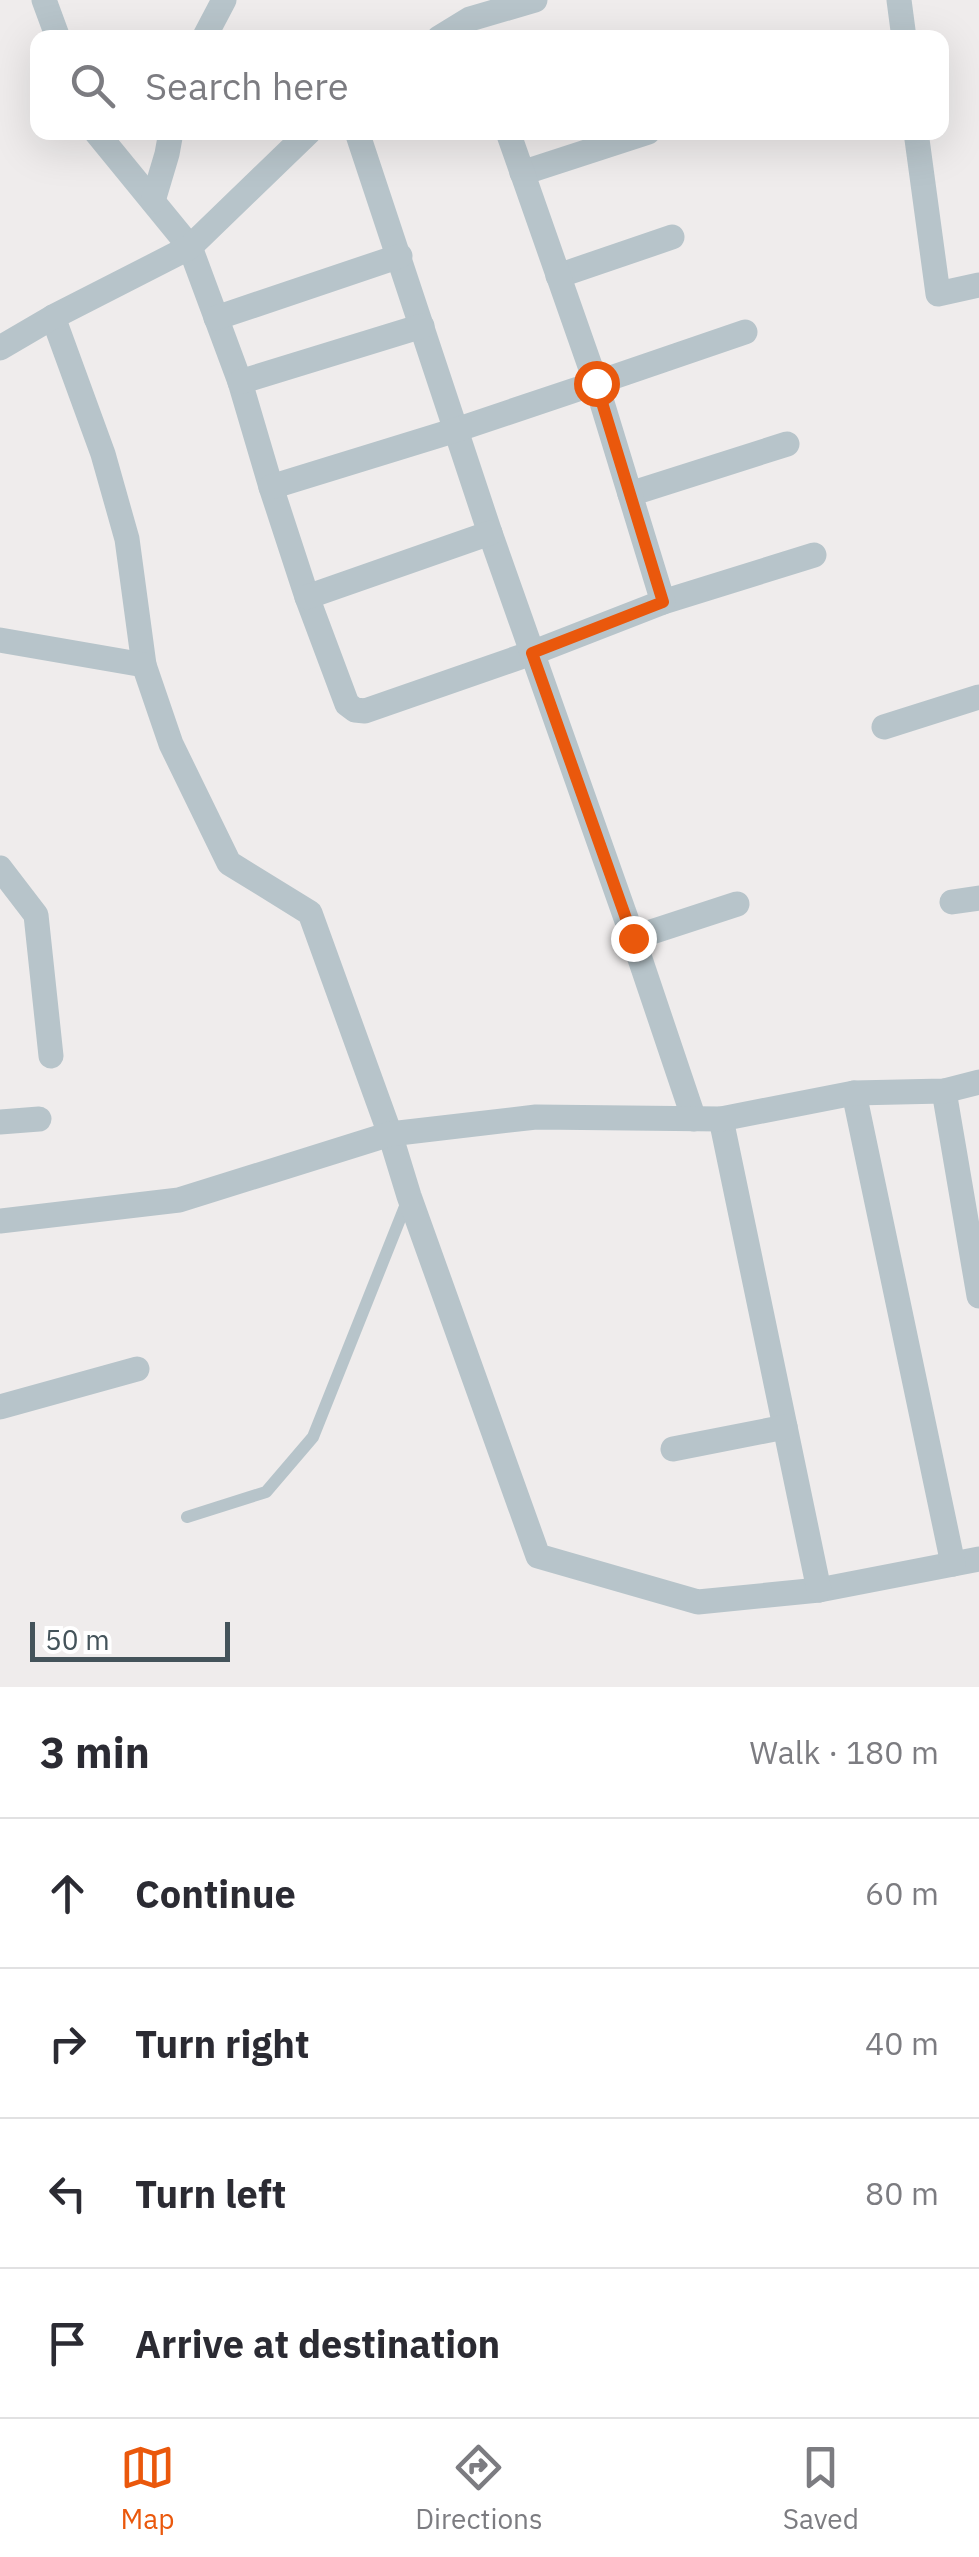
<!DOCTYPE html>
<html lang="en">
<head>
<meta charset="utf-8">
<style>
  body { margin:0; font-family:"IBM Plex Sans",sans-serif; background:#f2f2f3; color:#2b2b33 }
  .scale { position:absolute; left:30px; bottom:25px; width:200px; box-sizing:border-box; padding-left:10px; border:5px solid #44535a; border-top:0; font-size:28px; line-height:35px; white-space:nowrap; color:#44535a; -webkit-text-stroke:8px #fff; paint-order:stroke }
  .stop { position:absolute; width:30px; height:30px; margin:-22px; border:8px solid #ea580c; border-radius:50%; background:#fff }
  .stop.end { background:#ea580c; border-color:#fff; box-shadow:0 2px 10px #0008 }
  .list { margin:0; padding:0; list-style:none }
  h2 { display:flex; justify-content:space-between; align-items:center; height:130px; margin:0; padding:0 40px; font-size:42px }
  h2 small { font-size:32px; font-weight:400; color:#7c7c81 }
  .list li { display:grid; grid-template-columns:65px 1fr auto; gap:30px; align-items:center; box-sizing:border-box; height:150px; padding:0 40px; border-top:2px solid #e1e1e2 }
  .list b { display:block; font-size:38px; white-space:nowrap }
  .list em { font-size:32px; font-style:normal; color:#7c7c81 }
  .icon { flex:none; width:55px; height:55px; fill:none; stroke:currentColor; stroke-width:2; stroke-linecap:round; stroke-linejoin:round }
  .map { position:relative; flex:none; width:979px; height:1687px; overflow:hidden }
  .search { position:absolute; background:#fff; box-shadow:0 10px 40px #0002; left:30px; right:30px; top:30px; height:110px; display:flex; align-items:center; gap:25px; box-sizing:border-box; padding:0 35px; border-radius:20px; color:#7c7c81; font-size:38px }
  .sheet { height:730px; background:#fff }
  nav { display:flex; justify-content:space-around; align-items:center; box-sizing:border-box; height:140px; border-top:2px solid #e1e1e2; background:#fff; font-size:28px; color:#7c7c81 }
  nav a { display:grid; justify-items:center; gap:5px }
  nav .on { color:#ea580c }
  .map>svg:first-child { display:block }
</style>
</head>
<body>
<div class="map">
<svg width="979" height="1687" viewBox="0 0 979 1687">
  <rect width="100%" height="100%" fill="#efecec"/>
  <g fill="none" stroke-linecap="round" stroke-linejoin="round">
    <path stroke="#b7c4ca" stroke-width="12" d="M187,1517L266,1492L313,1437L408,1199"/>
    <g stroke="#b7c4ca" stroke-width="25">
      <path d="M44,0L58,38"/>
      <path d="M899,0L904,38"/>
      <path d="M204,38L224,0"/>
      <path d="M439,38L470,19L535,0"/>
      <path d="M96,132L190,247L240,382L271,487L307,597L347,704L355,710L365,711L532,653L663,602L814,555"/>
      <path d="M357,132L490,533L633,938L694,1119"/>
      <path d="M916,132L938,294L979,285"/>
      <path d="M522,173L648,132"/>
      <path d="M153,201L167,154L171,132"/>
      <path d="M558,276L672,237"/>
      <path d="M53,317L103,454L127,539L144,665"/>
      <path d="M216,318L400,256"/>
      <path d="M0,348L53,317L190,247L309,132"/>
      <path d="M240,382L422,326"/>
      <path d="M271,487L456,430L596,383L508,132"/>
      <path d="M630,494L787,444"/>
      <path d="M307,597L490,533"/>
      <path d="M663,602L596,383L745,332"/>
      <path d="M0,640L144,665L171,744L229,863L310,913L390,1134L409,1196L538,1556L698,1602L819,1590L979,1559"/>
      <path d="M884,727L979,697"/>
      <path d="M0,868L36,915L51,1056"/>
      <path d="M952,902L979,898"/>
      <path d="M633,938L737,904"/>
      <path d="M944,1091L979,1296"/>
      <path d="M854,1093L953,1564"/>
      <path d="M721,1119L819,1590"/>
      <path d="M0,1122L39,1119"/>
      <path d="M0,1221L179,1200L390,1134L536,1117L721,1119L854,1093L944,1091L979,1082"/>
      <path d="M0,1407L137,1369"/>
      <path d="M673,1449L785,1427"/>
    </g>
  </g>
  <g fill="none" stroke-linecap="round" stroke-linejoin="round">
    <path stroke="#ea580c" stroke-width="12" d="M596,383L663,602L532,653L633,938"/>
  </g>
</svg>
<div class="scale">50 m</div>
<div class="stop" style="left:596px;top:383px"></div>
<div class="stop end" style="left:633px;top:938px"></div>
<div class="search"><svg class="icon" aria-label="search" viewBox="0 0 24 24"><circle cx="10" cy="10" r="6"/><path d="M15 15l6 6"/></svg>Search here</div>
</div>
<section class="sheet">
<h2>3 min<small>Walk · 180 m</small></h2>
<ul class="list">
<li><svg class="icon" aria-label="ahead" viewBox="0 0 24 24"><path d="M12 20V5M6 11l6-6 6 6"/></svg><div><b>Continue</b></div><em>60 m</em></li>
<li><svg class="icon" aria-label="right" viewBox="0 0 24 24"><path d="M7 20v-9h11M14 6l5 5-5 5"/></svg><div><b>Turn right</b></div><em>40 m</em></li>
<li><svg class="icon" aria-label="left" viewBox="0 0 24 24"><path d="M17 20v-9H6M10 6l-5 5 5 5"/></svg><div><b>Turn left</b></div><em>80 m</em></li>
<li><svg class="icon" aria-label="arrive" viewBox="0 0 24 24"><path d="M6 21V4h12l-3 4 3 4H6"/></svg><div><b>Arrive at destination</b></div></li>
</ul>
</section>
<nav>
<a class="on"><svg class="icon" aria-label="map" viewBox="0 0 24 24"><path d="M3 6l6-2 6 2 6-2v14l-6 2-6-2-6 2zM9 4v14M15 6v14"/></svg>Map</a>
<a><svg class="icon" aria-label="directions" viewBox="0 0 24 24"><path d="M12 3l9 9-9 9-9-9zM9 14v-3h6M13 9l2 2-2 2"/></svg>Directions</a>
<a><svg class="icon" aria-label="saved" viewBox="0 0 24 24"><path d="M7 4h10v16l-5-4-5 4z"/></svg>Saved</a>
</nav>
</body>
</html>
